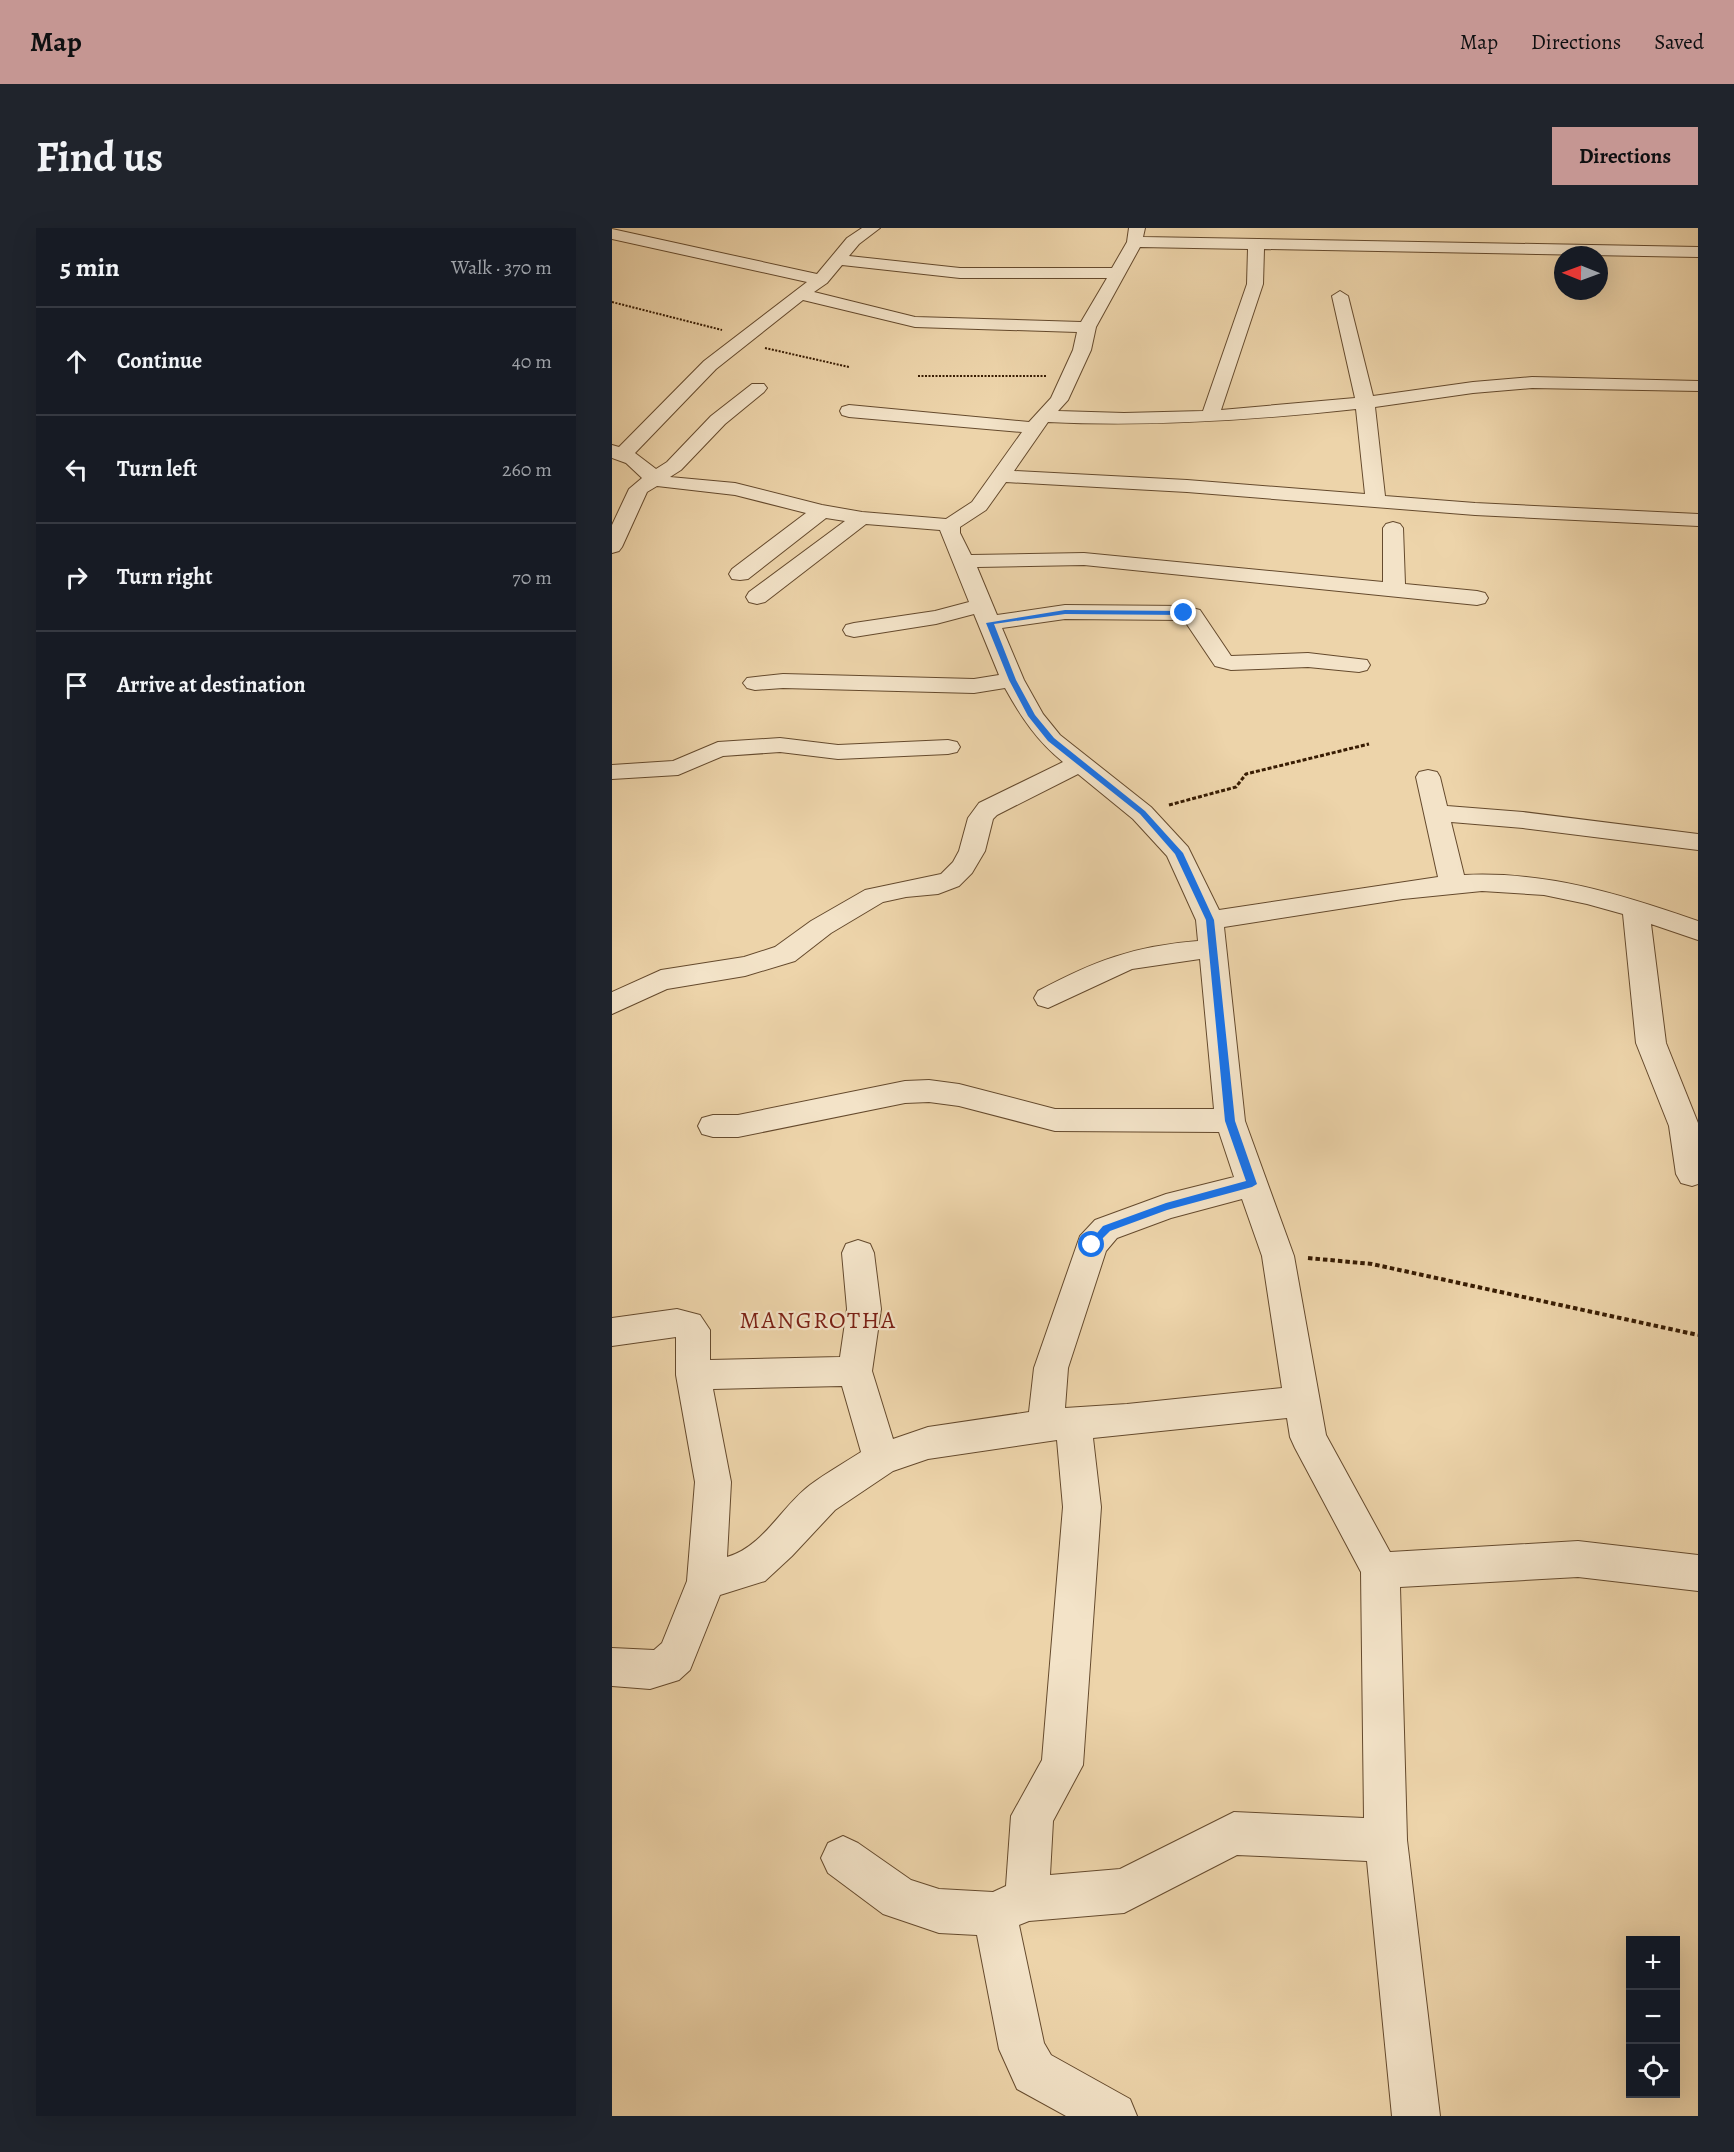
<!DOCTYPE html>
<html lang="en">
<head>
<meta charset="utf-8">
<style>
  body { margin:0; font-family:Alegreya,serif; background:#20242c; color:#f1f3f6 }
  .controls { position:absolute; right:18px; bottom:18px; display:grid; overflow:hidden; border-radius:0px; box-shadow:0 6px 24px #0002 }
  .controls button { width:54px; height:54px; display:grid; place-items:center; padding:0; border:0; border-bottom:2px solid #363941; background:#171b24; color:#f1f3f6; font:30px sans-serif }
  .compass { position:absolute; left:942px; top:18px; width:54px; height:54px; border-radius:50%; background:#171b24; box-shadow:0 6px 24px #0002; rotate:271deg }
  .stop { position:absolute; width:18px; height:18px; margin:-14px; border:4px solid #1a73e8; border-radius:50%; background:#fff }
  .stop.end { background:#1a73e8; border-color:#fff; box-shadow:0 2px 6px #0008 }
  .list { margin:0; padding:0; list-style:none }
  h2 { display:flex; justify-content:space-between; align-items:center; height:78px; margin:0; padding:0 24px; font-size:26px }
  h2 small { font-size:20px; font-weight:400; color:#9ea1a6 }
  .list li { display:grid; grid-template-columns:39px 1fr auto; gap:18px; align-items:center; box-sizing:border-box; height:108px; padding:0 24px; border-top:2px solid #363941 }
  .list b { display:block; font-size:22px; white-space:nowrap }
  .list em { font-size:20px; font-style:normal; color:#9ea1a6 }
  .icon { flex:none; width:33px; height:33px; fill:none; stroke:currentColor; stroke-width:2; stroke-linecap:round; stroke-linejoin:round }
  .map { position:relative; flex:none; width:1086px; height:1888px; overflow:hidden; border-radius:0px }
  header { display:flex; align-items:center; gap:36px; box-sizing:border-box; height:84px; padding:0 30px; background:#c59692; color:#111 }
  header strong { font-size:28px }
  nav { display:flex; gap:33px; margin-inline-start:auto; font-size:21px }
  .intro { display:flex; align-items:center; justify-content:space-between; box-sizing:border-box; height:144px; padding:0 36px }
  h1 { margin:0; font-size:42px }
  .button { padding:15px 27px; border-radius:0px; background:#c59692; color:#111; font-size:21px; font-weight:700 }
  main { display:flex; gap:36px; padding:0 36px }
  aside { flex:1; background:#171b24; border-radius:0px; box-shadow:0 6px 24px #0002 }
  .map>svg:first-child { display:block }
</style>
</head>
<body>
<header>
<strong>Map</strong>
<nav><a>Map</a><a>Directions</a><a>Saved</a></nav>
</header>
<div class="intro"><h1>Find us</h1><a class="button">Directions</a></div>
<main>
<aside>
<h2>5 min<small>Walk · 370 m</small></h2>
<ul class="list">
<li><svg class="icon" aria-label="ahead" viewBox="0 0 24 24"><path d="M12 20V5M6 11l6-6 6 6"/></svg><div><b>Continue</b></div><em>40 m</em></li>
<li><svg class="icon" aria-label="left" viewBox="0 0 24 24"><path d="M17 20v-9H6M10 6l-5 5 5 5"/></svg><div><b>Turn left</b></div><em>260 m</em></li>
<li><svg class="icon" aria-label="right" viewBox="0 0 24 24"><path d="M7 20v-9h11M14 6l5 5-5 5"/></svg><div><b>Turn right</b></div><em>70 m</em></li>
<li><svg class="icon" aria-label="arrive" viewBox="0 0 24 24"><path d="M6 21V4h12l-3 4 3 4H6"/></svg><div><b>Arrive at destination</b></div></li>
</ul>
</aside>
<div class="map">
<svg width="1086" height="1888" viewBox="0 0 1086 1888">
  <rect width="100%" height="100%" fill="#edd4aa"/>
  <filter id="stains"><feTurbulence type="fractalNoise" baseFrequency=".00333" numOctaves="4"/><feColorMatrix values="0 0 0 0 .2 0 0 0 0 .09 0 0 0 0 .02 0 0 0 .5 -.17"/></filter>
  <radialGradient id="worn" r=".72"><stop offset=".6" stop-color="#630" stop-opacity="0"/><stop offset="1" stop-color="#630" stop-opacity=".3"/></radialGradient>
  <g fill="none" stroke-linecap="round" stroke-linejoin="round">
    <g stroke="#654a2d" stroke-width="2">
      <g id="minor">
        <path d="M250,0H268L247,16L237,28L348,40H500L515,14L517,0H533L531,9L1086,19V29L652,21L651,56L609,182L743,170L720,68L728,63L736,68L761,168L861,154L920,149L1086,153V163L920,160L861,165L763,179L773,268L863,275L1086,286V298L863,287L575,264L394,254L374,282L348,299V305L359,327L472,325L771,354V300L774,296L781,294L788,296L791,300L793,356L865,363L873,365L876,370L873,375L865,377L472,337L365,339L385,387L453,377L572,378L588,382L619,428L696,425L755,432L758,437L755,442L747,444L696,439L619,442L603,438L572,392L453,391L390,400L412,452L431,486L448,507L539,579L576,619L607,682L826,649L804,549L807,544L816,542L825,544L828,549L835,578L911,584L1086,606V622L911,600L839,594L852,647C934,643 1009,666 1086,693V712L1039,696L1054,815L1086,895V956L1080,958L1069,955L1064,946L1057,898L1024,815L1011,686L975,676L932,667L870,663L791,671L612,699L633,893L682,1028L714,1207L778,1324L966,1313L1086,1327V1363L966,1349L788,1359L795,1612L828,1888H780L755,1633L625,1627L512,1685L417,1693L407,1697L432,1815L439,1827L518,1871L525,1888H454L405,1861L387,1821L365,1707L327,1705L271,1686L216,1645L209,1630L216,1615L231,1608L246,1615L299,1652L327,1661L381,1664L394,1658L399,1588L430,1532L451,1279L445,1212L316,1231L281,1243L223,1282L180,1328L153,1353L108,1367L78,1442L67,1452L38,1461L0,1458V1420L42,1422L50,1415L75,1353L83,1254L64,1147V1109L0,1118V1090L65,1081L88,1087L98,1102V1132L228,1129L235,1081L230,1025L234,1016L246,1012L258,1016L262,1025L269,1081L260,1143L281,1211L316,1199L417,1184L422,1140L468,1008L483,992L554,966L622,949L607,904L443,903L347,878L317,874L293,875L126,909H101L90,906L86,898L90,890L101,887H126L293,853L317,852L347,856L443,881H602L588,731L520,741L436,780L426,777L422,770L426,763C482,733 522,718 586,713L584,692L555,628L521,591L466,546L385,587L381,591L373,623L360,645L347,658L326,666L294,669L271,674L219,705L183,733L133,748L55,761L0,786V764L49,742L132,729L163,719L199,693L253,662L329,646L341,634L347,623L356,590L367,575L451,534C425,513 409,489 393,460L362,465L171,460L143,462L135,460L131,455L135,450L171,446L362,451L387,447L362,386L324,396L242,409L234,407L231,402L234,397L242,395L323,383L357,374L328,302L254,296L153,374L145,376L137,374L134,369L137,364L233,293L214,290L136,351L128,352L120,351L117,346L120,341L194,285L123,267L45,258L35,264L10,319L7,323L0,325V297L17,261L30,250L14,235L0,230V217L7,219L92,133L195,54L0,11V1L205,46L235,10ZM528,19L636,21L635,56L591,183L512,185L446,183L456,172L479,122L484,99ZM230,37L348,50H495L469,94L303,89L202,64L215,55ZM191,72L303,99L465,104L461,122L439,170L417,194L237,177L230,179L228,183L230,187L237,189L410,204L360,274L334,291L250,284L210,277L123,255L58,249L69,242L113,196L152,164L155,160L152,156H140L99,188L55,234L44,241L23,225L104,141ZM744,181L753,266L575,252L402,243L436,194C540,199 642,192 744,181ZM630,971L650,1028L670,1160L515,1176L453,1180L456,1140L494,1023L505,1010L559,990ZM230,1158L249,1224C232,1235 214,1245 198,1257C169,1279 151,1319 115,1329L119,1254L101,1161ZM675,1190L678,1209L683,1220L749,1344L752,1590L622,1584L508,1641L438,1647L441,1593L471,1537L489,1279L481,1210Z"/>
        <path d="M168,510L226,517L336,512L345,514L348,519L345,524L336,526L226,531L168,524L111,528L66,547L0,551V537L61,533L106,514Z"/>
      </g>
    </g>
    <g stroke="#381c03" stroke-width="2" stroke-dasharray="2 1.5" stroke-linecap="butt">
      <path d="M0,74L110,102"/>
      <path d="M153,120L237,139"/>
      <path d="M306,148H435"/>
    </g>
    <path stroke="#381c03" stroke-width="3" stroke-dasharray="4 2" stroke-linecap="butt" d="M557,577L624,559L634,546L757,516"/>
    <path stroke="#381c03" stroke-width="4" stroke-dasharray="4.5 3" stroke-linecap="butt" d="M696,1030L760,1036L1086,1107"/>
    <use href="#minor" fill="#f3e3c8" fill-rule="evenodd"/>
  </g>
  <path fill="#1a73e8" d="M453,382L572,383L576,385L572,387L453,386L382,396L404,452L423,487L442,510L533,583L571,625L602,692L623,893L645,956L640,959L555,982L498,1003L480,1021L475,1017L491,998L554,975L634,953L613,893L594,692L563,626L528,586L436,513L416,488L397,452L374,395Z"/>
  <g text-anchor="middle" stroke-width="4.5" stroke-linejoin="round" paint-order="stroke">
    <g font-size="24" letter-spacing="1.5" fill="#7a1f14" stroke="#f3e3c8">
      <text x="206" y="1100">MANGROTHA</text>
    </g>
  </g>
  <rect width="100%" height="100%" filter="url(#stains)"/>
  <rect width="100%" height="100%" fill="url(#worn)"/>
</svg>
<div class="controls">
<button>+</button>
<button>−</button>
<button><svg class="icon" aria-label="locate" viewBox="0 0 24 24"><circle cx="12" cy="12" r="6"/><path d="M12 2v4M12 18v4M2 12h4M18 12h4"/></svg></button>
</div>
<svg class="compass" viewBox="-18 -18 36 36"><path d="M0-13l5 13h-10z" fill="#e53935"/><path d="M0 13l5-13h-10z" fill="#9ea1a6"/></svg>
<div class="stop" style="left:480px;top:1017px"></div>
<div class="stop end" style="left:572px;top:385px"></div>
</div>
</main>
</body>
</html>
